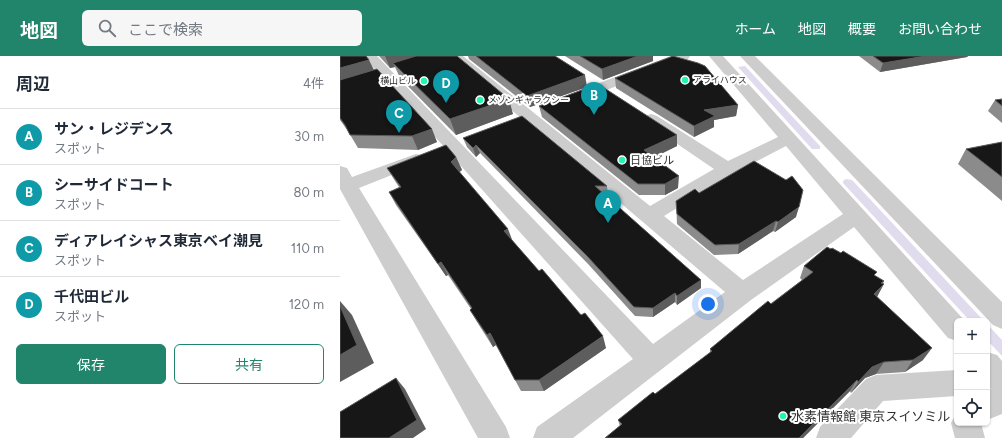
<!DOCTYPE html>
<html lang="ja">
<head>
<meta charset="utf-8">
<style>
  body { margin:0; font-family:Figtree,"Noto Sans JP",sans-serif; background:#f6f6f7; color:#1f2937 }
  .controls { position:absolute; right:12px; bottom:12px; display:grid; overflow:hidden; border-radius:6px; box-shadow:0 1px 3px #0004 }
  .controls button { width:36px; height:36px; display:grid; place-items:center; padding:0; border:0; border-bottom:1px solid #e0e1e3; background:#fff; color:#1f2937; font:20px sans-serif }
  .you { position:absolute; left:368px; top:248px; width:14px; height:14px; margin:-10px; border:3px solid #fff; border-radius:50%; background:#1a73e8; box-shadow:0 0 0 6px #1a73e833 }
  .badge { display:grid; place-items:center; width:26px; height:26px; border-radius:50%; background:#21856c; color:#fff; font-size:13px; font-weight:700 }
  .pin { position:absolute; translate:-50% -33px; filter:drop-shadow(0 1px 2px #0008) }
  .pin::after { content:''; position:absolute; top:21px; width:14px; height:12px; background:inherit; clip-path:polygon(0 0,100% 0,50% 100%) }
  .list { margin:0; padding:0; list-style:none }
  h2 { display:flex; justify-content:space-between; align-items:center; height:52px; margin:0; padding:0 16px; font-size:17px }
  h2 small { font-size:13px; font-weight:400; color:#747a83 }
  .list li { display:grid; grid-template-columns:26px 1fr auto; gap:12px; align-items:center; box-sizing:border-box; height:56px; padding:0 16px; border-top:1px solid #e0e1e3 }
  .list b { display:block; font-size:15px; white-space:nowrap }
  .list p { margin:0; font-size:13px; white-space:nowrap; color:#747a83 }
  .list em { font-size:13px; font-style:normal; color:#747a83 }
  .actions { display:flex; gap:8px; padding:12px 16px }
  .actions a { flex:1; padding:9px 0; border:1px solid #21856c; border-radius:6px; text-align:center; font-size:14px; color:#21856c }
  .actions .main { background:#21856c; color:#fff }
  .icon { flex:none; width:22px; height:22px; fill:none; stroke:currentColor; stroke-width:2; stroke-linecap:round; stroke-linejoin:round }
  .map { position:relative; flex:none; width:662px; height:382px; overflow:hidden }
  header { display:flex; align-items:center; gap:24px; box-sizing:border-box; height:56px; padding:0 20px; background:#21856c; color:#fff }
  header strong { font-size:19px }
  nav { display:flex; gap:22px; margin-inline-start:auto; font-size:14px }
  .search { width:280px; height:36px; background:#f6f6f7; display:flex; align-items:center; gap:10px; box-sizing:border-box; padding:0 14px; border-radius:6px; color:#747a83; font-size:15px }
  main { display:flex }
  aside { flex:1; background:#fff }
  .map>svg:first-child { display:block }
</style>
</head>
<body>
<header>
<strong>地図</strong>
<div class="search"><svg class="icon" aria-label="search" viewBox="0 0 24 24"><circle cx="10" cy="10" r="6"/><path d="M15 15l6 6"/></svg>ここで検索</div>
<nav><a>ホーム</a><a>地図</a><a>概要</a><a>お問い合わせ</a></nav>
</header>
<main>
<aside>
<h2>周辺<small>4件</small></h2>
<ul class="list">
<li><span class="badge" style="background:#0f9aa8">A</span><div><b>サン・レジデンス</b><p>スポット</p></div><em>30 m</em></li>
<li><span class="badge" style="background:#0f9aa8">B</span><div><b>シーサイドコート</b><p>スポット</p></div><em>80 m</em></li>
<li><span class="badge" style="background:#0f9aa8">C</span><div><b>ディアレイシャス東京ベイ潮見</b><p>スポット</p></div><em>110 m</em></li>
<li><span class="badge" style="background:#0f9aa8">D</span><div><b>千代田ビル</b><p>スポット</p></div><em>120 m</em></li>
</ul>
<div class="actions"><a class="main">保存</a><a>共有</a></div>
</aside>
<div class="map">
<svg width="662" height="382" viewBox="0 0 662 382">
  <rect width="100%" height="100%" fill="#fff"/>
  <g fill="#e0dcee">
    <path d="M405,10L480,90V93H472L398,11Z"/>
    <path d="M506,123L512,124L644,265H630L503,127V125Z"/>
    <path d="M647,268L662,284V300L647,284Z"/>
  </g>
  <g fill="none" stroke-linecap="round" stroke-linejoin="round">
    <g fill="#cdcdcd" fill-rule="evenodd">
      <path d="M23,0H37L313,288L385,236L108,0H123L310,150L374,113L305,66L303,63L305,60L311,58L317,60L388,105L438,81L369,0H383L625,265H617V285L608,282L514,171L411,244L233,382H193L197,371L293,303ZM446,90L503,158L403,224L324,160L394,117Z"/>
      <path d="M331,0H350L348,3L240,44L235,46L230,44L227,41L230,38Z"/>
      <path d="M400,0H415L662,246V273L653,269Z"/>
      <path d="M76,98L82,99L85,103L82,107L19,132L166,371L170,382H138L0,133V110L7,112L12,121Z"/>
      <path d="M647,296L657,299L662,305V358L647,364V335L651,333L647,328Z"/>
      <path d="M617,314V340L543,345L511,382H476L480,371L526,323L536,319Z"/>
      <path d="M617,356V367H641L645,382H615L611,367Z"/>
    </g>
  </g>
  <g fill="#8b8b8b">
    <path d="M0,0L34,14L97,86L78,94L18,92L8,75L0,64Z"/>
    <path d="M39,0H117L173,58L116,79L60,22L55,11L50,12Z"/>
    <path d="M128,0H215L247,31L190,51L129,3Z"/>
    <path d="M225,0H313V5L263,24Z"/>
    <path d="M519,0H628L627,1L540,16Z"/>
    <path d="M275,22L398,49L396,60L374,64V71L354,81L276,32Z"/>
    <path d="M662,43V67L648,55L655,44Z"/>
    <path d="M199,50L337,90L314,101L338,132L325,139H299L202,61Z"/>
    <path d="M123,82L267,130L268,139H265L361,224V232L337,249L335,246L313,261L295,260L249,209L140,97L136,101L127,91Z"/>
    <path d="M662,86V145L618,108L626,93Z"/>
    <path d="M116,101L122,114L119,116L172,184L266,292L204,335H181L156,289L153,291L137,266L130,254L131,253L108,219L106,220L56,149L49,136L59,131L55,125L47,112Z"/>
    <path d="M359,137L456,161L435,176L433,175L398,198L374,199L337,168L336,145Z"/>
    <path d="M464,210L535,220L544,225L537,241L583,304L565,316L536,318L525,322L511,337L510,335L463,382H265L280,370L278,364L315,338L370,297V293L462,224L460,222Z"/>
  </g>
  <g fill="#5d5d5d">
    <path d="M45,0H90L53,7L55,11L50,12Z"/>
    <path d="M298,0H313V5L263,24L262,13Z"/>
    <path d="M586,0H628L627,1L540,16L543,7Z"/>
    <path d="M29,4L35,16L0,26V12Z"/>
    <path d="M245,19L247,31L190,51L187,40Z"/>
    <path d="M169,43L173,58L116,79L110,63Z"/>
    <path d="M398,49L396,60L374,64V71L354,81V70L364,54Z"/>
    <path d="M92,73L97,86L78,94L72,80Z"/>
    <path d="M337,79V90L305,106L304,94Z"/>
    <path d="M136,89L140,97L136,101L133,92Z"/>
    <path d="M116,101L122,114L116,119L111,106Z"/>
    <path d="M339,120L338,132L325,139V128Z"/>
    <path d="M459,151L456,161L435,176L438,166Z"/>
    <path d="M436,165L433,175L398,198L399,188Z"/>
    <path d="M168,173L173,186L164,175Z"/>
    <path d="M101,206L108,219L106,220L98,208Z"/>
    <path d="M361,224V232L337,249V240Z"/>
    <path d="M544,225L540,232L544,228L537,241L534,238Z"/>
    <path d="M335,237V246L313,261V252Z"/>
    <path d="M0,245L12,259L34,307L0,326Z"/>
    <path d="M150,277L156,289L153,291L147,279Z"/>
    <path d="M263,280L266,292L204,335L199,324Z"/>
    <path d="M592,292L583,304L565,316L573,304Z"/>
    <path d="M544,306L536,318L525,322L511,337L518,326L532,311Z"/>
    <path d="M56,322L65,333L86,373L73,382H49Z"/>
    <path d="M517,324L510,335L463,382H459Z"/>
  </g>
  <g fill="#171717" stroke="#5d5d5d">
    <path d="M0,0H26L29,4L0,12Z"/>
    <path d="M76,0H117L169,43L110,63L53,7Z"/>
    <path d="M136,0H215L245,19L187,40Z"/>
    <path d="M240,0H298L262,13Z"/>
    <path d="M333,0L358,7L365,10L398,49L364,54L375,60L354,70L275,22Z"/>
    <path d="M533,0H586L543,7Z"/>
    <path d="M37,13L92,73L72,80L10,79L5,69L0,62V24Z"/>
    <path d="M258,28L337,79L304,94L339,120L325,128H298L199,50Z"/>
    <path d="M662,43V50L655,44Z"/>
    <path d="M182,60L267,130H255L361,224L337,240L335,237L313,252L294,251L247,200L136,89L133,92L123,82Z"/>
    <path d="M662,86V121L626,93Z"/>
    <path d="M106,89L116,101L111,106L168,173L164,175L199,215L202,213L241,259L245,257L263,280L199,324H175L150,277L147,279L130,254L132,252L101,206L98,208L49,136L61,131L47,112Z"/>
    <path d="M414,105L446,124L452,120L463,134L459,151L438,166L436,165L399,188L375,189L337,158L336,145L355,133L359,137Z"/>
    <path d="M487,191L491,193L492,192L501,197L503,195L537,216L534,219L544,225L541,227L544,228L534,238L592,292L573,304L544,306L532,311L518,326L517,324L459,382H265L282,368L278,364L313,336L315,338L372,295L370,293L428,245L431,248L473,216L464,210Z"/>
    <path d="M0,250L17,289L0,299Z"/>
    <path d="M56,322L77,364L49,382H0V356Z"/>
  </g>
  <g fill="#23f6ac" stroke="#fff" stroke-width="1.5">
    <circle cx="345" cy="24" r="4"/>
    <circle cx="84" cy="25" r="4"/>
    <circle cx="140" cy="44" r="4"/>
    <circle cx="282" cy="104" r="4"/>
    <circle cx="443" cy="360" r="4"/>
  </g>
  <g text-anchor="middle" stroke-width="4" stroke-linejoin="round" paint-order="stroke">
    <g font-size="9" fill="#303030" stroke="#fff" text-anchor="start">
      <text x="353" y="27">アライハウス</text>
      <text x="76" y="28" text-anchor="end">横山ビル</text>
      <text x="148" y="47">メゾンギャラクシー</text>
    </g>
    <g font-size="11" fill="#303030" stroke="#fff" text-anchor="start">
      <text x="290" y="108">日協ビル</text>
    </g>
    <g font-size="13" fill="#303030" stroke="#fff" text-anchor="start">
      <text x="451" y="365">水素情報館 東京スイソミル</text>
    </g>
  </g>
</svg>
<div class="controls">
<button>+</button>
<button>−</button>
<button><svg class="icon" aria-label="locate" viewBox="0 0 24 24"><circle cx="12" cy="12" r="6"/><path d="M12 2v4M12 18v4M2 12h4M18 12h4"/></svg></button>
</div>
<div class="you"></div>
<div class="pin badge" style="left:268px;top:167px;background:#0f9aa8">A</div>
<div class="pin badge" style="left:254px;top:59px;background:#0f9aa8">B</div>
<div class="pin badge" style="left:59px;top:77px;background:#0f9aa8">C</div>
<div class="pin badge" style="left:106px;top:47px;background:#0f9aa8">D</div>
</div>
</main>
</body>
</html>
